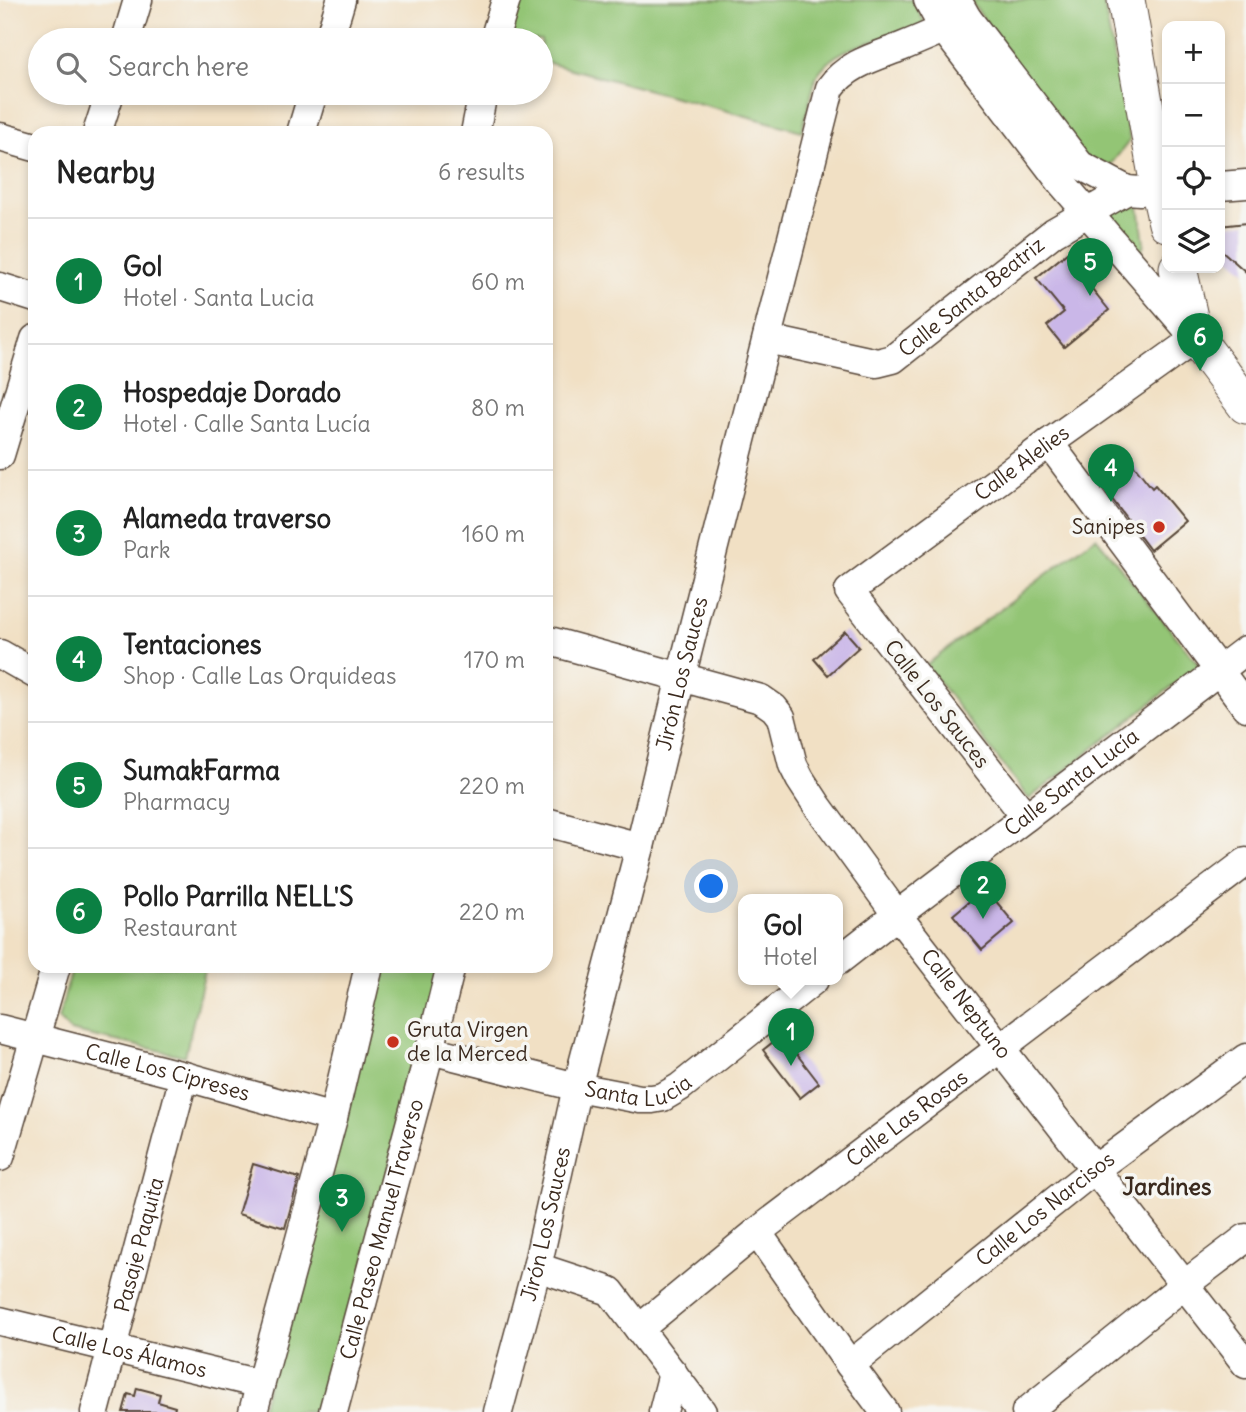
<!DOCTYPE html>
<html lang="en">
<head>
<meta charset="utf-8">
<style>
  body { margin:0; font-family:Delius,sans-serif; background:#f2f2f2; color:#222 }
  .controls { position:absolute; right:21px; top:21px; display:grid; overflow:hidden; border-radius:14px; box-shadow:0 4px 10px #0003 }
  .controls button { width:63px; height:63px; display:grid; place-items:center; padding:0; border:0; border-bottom:2px solid #e0e0e0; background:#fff; color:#222; font:35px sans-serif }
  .you { position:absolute; left:712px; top:887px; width:24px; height:24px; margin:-18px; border:5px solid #fff; border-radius:50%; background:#1a73e8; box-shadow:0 0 0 10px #1a73e833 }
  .badge { display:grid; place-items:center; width:46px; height:46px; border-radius:50%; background:#0b8043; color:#fff; font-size:23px; font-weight:700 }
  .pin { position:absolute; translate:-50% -58px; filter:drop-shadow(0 2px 4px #0008) }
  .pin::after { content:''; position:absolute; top:37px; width:24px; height:21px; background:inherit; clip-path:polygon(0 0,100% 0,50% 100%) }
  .popup { position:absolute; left:738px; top:894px; width:105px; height:91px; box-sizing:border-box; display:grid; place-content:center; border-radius:14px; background:#fff; filter:drop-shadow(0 2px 5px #0005); font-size:23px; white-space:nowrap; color:#767676 }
  .popup b { font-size:26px; color:#222 }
  .popup::after { content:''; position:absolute; left:50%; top:100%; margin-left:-14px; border:14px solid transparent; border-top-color:#fff }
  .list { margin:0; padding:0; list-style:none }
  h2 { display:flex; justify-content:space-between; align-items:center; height:91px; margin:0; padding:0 28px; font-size:30px }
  h2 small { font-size:23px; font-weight:400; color:#767676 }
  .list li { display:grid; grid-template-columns:46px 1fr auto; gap:21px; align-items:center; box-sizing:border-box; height:126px; padding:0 28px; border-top:2px solid #e0e0e0 }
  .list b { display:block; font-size:26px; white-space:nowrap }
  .list p { margin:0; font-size:23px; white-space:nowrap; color:#767676 }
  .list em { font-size:23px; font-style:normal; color:#767676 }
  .icon { flex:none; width:38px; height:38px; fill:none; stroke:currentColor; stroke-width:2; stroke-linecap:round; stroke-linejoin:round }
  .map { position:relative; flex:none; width:1246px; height:1412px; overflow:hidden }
  .search { position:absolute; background:#fff; box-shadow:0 4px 10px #0003; left:28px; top:28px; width:525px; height:77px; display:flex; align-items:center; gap:18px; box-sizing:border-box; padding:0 24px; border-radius:38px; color:#767676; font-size:26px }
  .panel { position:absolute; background:#fff; box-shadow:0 4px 10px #0003; left:28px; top:126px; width:525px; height:847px; border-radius:21px }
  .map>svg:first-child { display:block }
</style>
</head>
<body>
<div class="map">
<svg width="1246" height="1412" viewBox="0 0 1246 1412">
  <rect width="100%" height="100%" fill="#f6f6f2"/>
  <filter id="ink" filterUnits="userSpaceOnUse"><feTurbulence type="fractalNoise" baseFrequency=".0143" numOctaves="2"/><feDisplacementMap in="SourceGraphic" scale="14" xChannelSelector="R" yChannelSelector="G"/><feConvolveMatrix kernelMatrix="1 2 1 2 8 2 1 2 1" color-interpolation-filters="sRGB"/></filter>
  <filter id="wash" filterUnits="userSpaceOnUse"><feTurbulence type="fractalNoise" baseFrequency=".00686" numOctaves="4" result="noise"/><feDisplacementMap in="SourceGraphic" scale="28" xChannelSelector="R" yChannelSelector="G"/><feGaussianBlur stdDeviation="1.57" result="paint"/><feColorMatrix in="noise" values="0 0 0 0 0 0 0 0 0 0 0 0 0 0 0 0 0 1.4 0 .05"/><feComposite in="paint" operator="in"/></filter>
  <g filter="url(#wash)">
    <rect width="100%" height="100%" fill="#f1e0c4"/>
    <g fill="#93c575" stroke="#67784a" stroke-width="2">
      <path d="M506,0H912L926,25C899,34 871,40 845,51C834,56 822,66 816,77L802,131L541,61V40H494Z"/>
      <path d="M970,0H1103L1130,140L1111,164H1088Z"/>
      <path d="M1139,206L1144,243L1142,251L1137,254L1110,220L1108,214L1112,209Z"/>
      <path d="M1096,537L1199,665L1029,799L926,665Z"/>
      <path d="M73,966H206L185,1056L70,1031L58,1019Z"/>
      <path d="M378,966H443L325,1412H261Z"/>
    </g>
    <g id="blocks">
      <g fill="#cab7e8">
        <path d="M1246,223V272L1220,249V226Z"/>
        <path d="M1067,253L1087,278L1085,280L1109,310L1064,347L1047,326L1064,312L1036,278Z"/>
        <path d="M1130,460L1152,488L1155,485L1185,521L1150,550L1100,483Z"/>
        <path d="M845,631L859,647L828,675L814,659Z"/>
        <path d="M985,888L1014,923L982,950L953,915Z"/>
        <path d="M782,1035L819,1083L800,1098L763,1050Z"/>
        <path d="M253,1164L299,1178L285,1228L238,1214Z"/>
        <path d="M137,1388L160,1394L158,1402L175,1407L174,1412H123L128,1394L135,1396Z"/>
      </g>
    </g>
  </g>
  <g filter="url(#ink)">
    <use href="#blocks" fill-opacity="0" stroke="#564537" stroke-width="2"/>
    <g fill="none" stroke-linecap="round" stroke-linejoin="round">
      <g stroke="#564537" stroke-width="31">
        <g id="minor">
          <path d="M928,0L944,29L1061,182L1193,335"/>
          <path d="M957,0L967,18L1080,165L1127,190L1140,191"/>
          <path d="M126,40L138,0"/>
          <path d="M329,40L341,0"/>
          <path d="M494,40L506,0"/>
          <path d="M97,133L110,93"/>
          <path d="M301,133L313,93"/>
          <path d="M475,133L483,93"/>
          <path d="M0,137L35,147"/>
          <path d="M1220,186L1246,184"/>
          <path d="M0,287L35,298"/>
          <path id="s1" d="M767,339L877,363L893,359L1054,232L1127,190"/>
          <path d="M1049,443L1246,707"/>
          <path d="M0,455L35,339"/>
          <path id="s2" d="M546,640L761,699L774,708L781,717L793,765L800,779L817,805L897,915L1246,1364"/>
          <path d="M0,654L35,674"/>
          <path id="s3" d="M1026,817L849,591L1049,443L1196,338"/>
          <path d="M546,822L640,847"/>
          <path id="s4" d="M838,961L897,915L1246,650"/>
          <path id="s5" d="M0,1029L184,1076L333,1118"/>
          <path id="s6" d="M430,1050L577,1087L640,1099H652L663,1097L680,1087L814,980"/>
          <path d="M0,1157L56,966"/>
          <path d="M757,1232L850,1365L885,1412"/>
          <path d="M537,1267L610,1291L702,1412"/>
          <path id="s7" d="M0,1321L260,1384"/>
          <path id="s8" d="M639,1329L757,1232L1246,862"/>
          <path id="s9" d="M850,1365L1095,1169L1246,1058"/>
          <path id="s10" d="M95,1412L184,1076"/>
          <path d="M253,1412L333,1118L369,966"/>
          <path id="s11" d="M333,1412L430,1050L451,966"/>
          <path id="s12" d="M498,1412L537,1267L577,1087L640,847L681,677L830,88C847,64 875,57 901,47C923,38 945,29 967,18"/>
          <path d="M663,1412L673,1373"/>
          <path d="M1026,1412L1184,1285L1246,1238"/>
        </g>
      </g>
      <g stroke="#564537" stroke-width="39">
        <g id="major">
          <path d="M1126,0L1160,192L1167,223"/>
          <path d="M1178,268L1193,335L1246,405"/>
        </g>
      </g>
      <use href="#minor" stroke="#fff" stroke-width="28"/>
      <use href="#major" stroke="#fff" stroke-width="37"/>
    </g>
  </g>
  <g fill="#c8321e" stroke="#f6f6f2" stroke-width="2.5">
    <circle cx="1159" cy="527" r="7"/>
    <circle cx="393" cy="1042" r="7"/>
  </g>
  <g text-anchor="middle" stroke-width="7" stroke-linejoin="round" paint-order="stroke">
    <g font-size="21" fill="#3b2a1e" stroke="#f6f6f2">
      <text dy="7" stroke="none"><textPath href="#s1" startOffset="229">Calle Santa Beatriz</textPath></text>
      <text dy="7" stroke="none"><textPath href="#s3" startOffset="502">Calle Alelies</textPath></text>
      <text dy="7" stroke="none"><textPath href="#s12" startOffset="761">Jirón Los Sauces</textPath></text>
      <text transform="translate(937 704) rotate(52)" y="7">Calle Los Sauces</text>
      <text dy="7" stroke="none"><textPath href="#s4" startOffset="294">Calle Santa Lucía</textPath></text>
      <text dy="7" stroke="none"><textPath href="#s2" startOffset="595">Calle Neptuno</textPath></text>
      <text dy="7" stroke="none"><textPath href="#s5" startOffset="173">Calle Los Cipreses</textPath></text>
      <text dy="7" stroke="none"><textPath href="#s6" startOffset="215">Santa Lucia</textPath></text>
      <text dy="7" stroke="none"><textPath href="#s8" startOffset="341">Calle Las Rosas</textPath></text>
      <text dy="7" stroke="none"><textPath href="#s9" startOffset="250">Calle Los Narcisos</textPath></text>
      <text dy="7" stroke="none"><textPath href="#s12" startOffset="194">Jirón Los Sauces</textPath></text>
      <text dy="7" stroke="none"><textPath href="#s11" startOffset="189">Calle Paseo Manuel Traverso</textPath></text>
      <text dy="7" stroke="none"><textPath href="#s10" startOffset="173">Pasaje Paquita</textPath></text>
      <text dy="7" stroke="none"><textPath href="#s7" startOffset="133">Calle Los Álamos</textPath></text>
    </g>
    <g font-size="21" fill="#3b2a1e" stroke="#f6f6f2" text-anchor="end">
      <text x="1145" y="534">Sanipes</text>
      <text x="407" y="1037" text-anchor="start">Gruta Virgen<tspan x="407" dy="24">de la Merced</tspan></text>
    </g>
    <g font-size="23" font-weight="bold" fill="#3b2a1e" stroke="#f6f6f2">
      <text x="1167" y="1195">Jardines</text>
    </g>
  </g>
</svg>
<div class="controls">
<button>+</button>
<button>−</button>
<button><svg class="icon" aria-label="locate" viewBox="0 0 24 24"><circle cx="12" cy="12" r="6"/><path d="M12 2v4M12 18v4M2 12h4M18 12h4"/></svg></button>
<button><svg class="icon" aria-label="layers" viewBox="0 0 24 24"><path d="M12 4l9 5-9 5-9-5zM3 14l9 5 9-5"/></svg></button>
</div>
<div class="you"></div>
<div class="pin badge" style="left:791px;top:1066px">1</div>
<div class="popup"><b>Gol</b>Hotel</div>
<div class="pin badge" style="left:983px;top:919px">2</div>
<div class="pin badge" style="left:342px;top:1232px">3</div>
<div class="pin badge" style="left:1111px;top:502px">4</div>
<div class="pin badge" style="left:1090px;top:296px">5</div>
<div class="pin badge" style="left:1200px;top:371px">6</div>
<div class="search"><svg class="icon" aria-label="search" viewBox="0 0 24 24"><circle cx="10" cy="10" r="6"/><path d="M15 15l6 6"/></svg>Search here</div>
<section class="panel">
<h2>Nearby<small>6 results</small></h2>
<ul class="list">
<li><span class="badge">1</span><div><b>Gol</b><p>Hotel · Santa Lucia</p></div><em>60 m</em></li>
<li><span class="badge">2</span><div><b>Hospedaje Dorado</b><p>Hotel · Calle Santa Lucía</p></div><em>80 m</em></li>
<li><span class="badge">3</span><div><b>Alameda traverso</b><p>Park</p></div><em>160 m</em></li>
<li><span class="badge">4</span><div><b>Tentaciones</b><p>Shop · Calle Las Orquideas</p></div><em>170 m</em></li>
<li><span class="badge">5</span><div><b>SumakFarma</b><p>Pharmacy</p></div><em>220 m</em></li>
<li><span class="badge">6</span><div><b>Pollo Parrilla NELL'S</b><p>Restaurant</p></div><em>220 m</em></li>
</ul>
</section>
</div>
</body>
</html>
